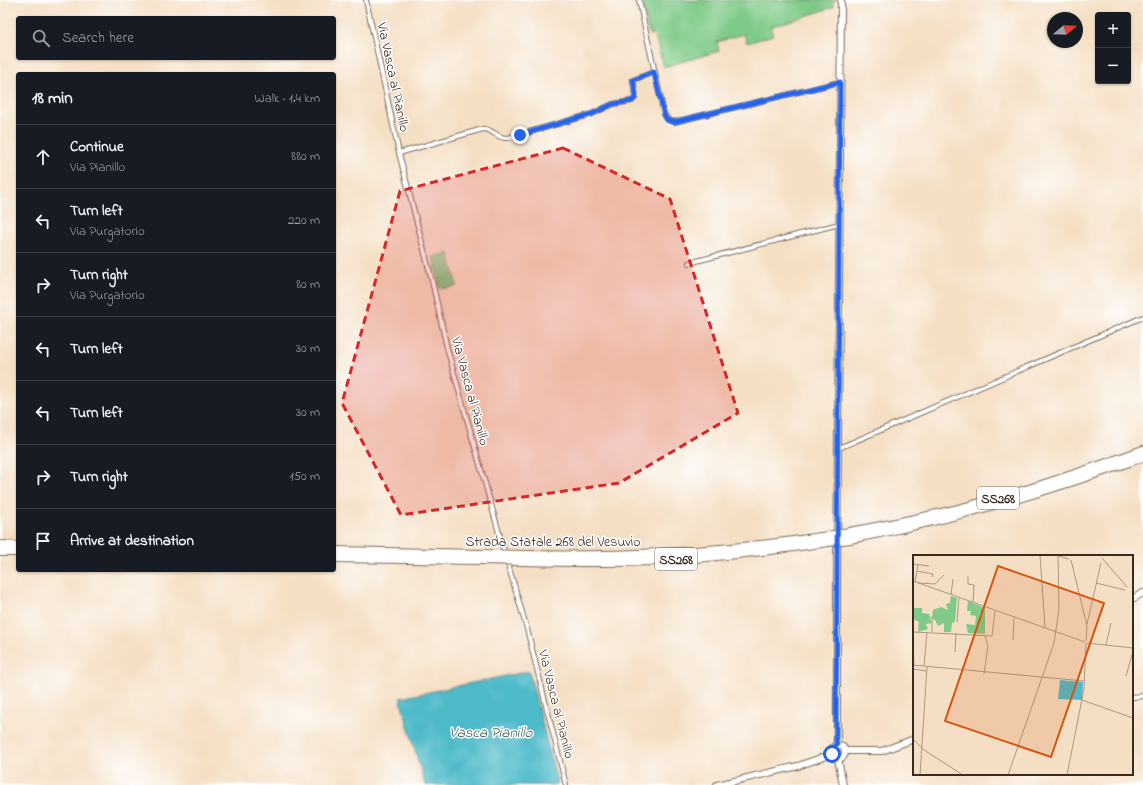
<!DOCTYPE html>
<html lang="en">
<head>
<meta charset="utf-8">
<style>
  body { margin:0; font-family:"Indie Flower",sans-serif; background:#242831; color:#f1f3f6 }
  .controls { position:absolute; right:12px; top:12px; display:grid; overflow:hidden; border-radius:4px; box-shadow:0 1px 3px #0004 }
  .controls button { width:36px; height:36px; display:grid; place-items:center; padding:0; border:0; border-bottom:1px solid #363941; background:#171b24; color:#f1f3f6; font:20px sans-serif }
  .compass { position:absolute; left:1047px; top:12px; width:36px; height:36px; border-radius:50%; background:#171b24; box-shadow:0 1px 3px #0004; rotate:71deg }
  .stop { position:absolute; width:12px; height:12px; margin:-9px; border:3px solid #2563eb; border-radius:50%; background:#fff }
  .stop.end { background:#2563eb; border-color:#fff; box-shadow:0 1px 4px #0008 }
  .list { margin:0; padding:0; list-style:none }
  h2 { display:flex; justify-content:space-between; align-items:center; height:52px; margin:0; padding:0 16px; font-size:17px }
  h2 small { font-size:13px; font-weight:400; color:#9ea1a6 }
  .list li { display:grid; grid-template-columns:26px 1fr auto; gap:12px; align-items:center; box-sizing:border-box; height:64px; padding:0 16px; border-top:1px solid #363941 }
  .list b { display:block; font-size:15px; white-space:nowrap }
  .list p { margin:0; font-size:13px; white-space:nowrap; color:#9ea1a6 }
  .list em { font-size:13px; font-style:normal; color:#9ea1a6 }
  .icon { flex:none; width:22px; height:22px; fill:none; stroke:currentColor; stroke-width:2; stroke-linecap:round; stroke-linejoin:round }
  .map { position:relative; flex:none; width:1143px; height:785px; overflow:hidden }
  .search { position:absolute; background:#171b24; box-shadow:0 1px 3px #0004; left:16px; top:16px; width:320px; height:44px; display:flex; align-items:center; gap:10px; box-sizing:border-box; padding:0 14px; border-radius:4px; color:#9ea1a6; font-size:15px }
  .panel { position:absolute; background:#171b24; box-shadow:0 1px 3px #0004; left:16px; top:72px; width:320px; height:500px; border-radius:4px }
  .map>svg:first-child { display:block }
</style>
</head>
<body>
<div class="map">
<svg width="1143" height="785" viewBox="0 0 1143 785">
  <rect width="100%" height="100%" fill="#fff"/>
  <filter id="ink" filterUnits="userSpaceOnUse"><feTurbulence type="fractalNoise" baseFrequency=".025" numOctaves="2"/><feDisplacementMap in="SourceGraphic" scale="8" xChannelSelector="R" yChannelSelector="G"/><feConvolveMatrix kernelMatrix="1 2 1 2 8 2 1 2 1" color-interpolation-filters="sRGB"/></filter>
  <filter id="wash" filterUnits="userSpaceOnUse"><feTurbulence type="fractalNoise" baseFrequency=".012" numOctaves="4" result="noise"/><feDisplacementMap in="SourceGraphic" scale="16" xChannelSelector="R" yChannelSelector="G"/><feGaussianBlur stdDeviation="0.9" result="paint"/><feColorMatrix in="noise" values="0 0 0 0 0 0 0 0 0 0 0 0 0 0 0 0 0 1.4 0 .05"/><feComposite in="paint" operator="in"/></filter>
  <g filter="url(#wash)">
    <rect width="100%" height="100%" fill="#f5dfc4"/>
    <g fill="#7fca88" stroke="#5d7a53">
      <path d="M642,0H837L832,2L834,7L770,27L773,35L747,43L744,34L717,42L719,51L664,67L654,34L649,35Z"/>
      <path d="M449,253L457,286L440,289L433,257Z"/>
    </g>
    <path fill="#4ebac9" stroke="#447274" d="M529,671L558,785H425L400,698Z"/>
  </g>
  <g filter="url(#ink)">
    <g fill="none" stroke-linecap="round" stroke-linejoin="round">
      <g stroke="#7c6958" stroke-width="6">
        <g id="street">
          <path d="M366,0L399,153L432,281L447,348L505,554"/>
          <path d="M639,0L664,114C667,119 669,121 674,122L840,82"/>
          <path d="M399,153L483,129C493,129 497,139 508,138L592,114L613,104L632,101L635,98V95L633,80L654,72"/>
          <path d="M689,263L839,224"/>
          <path d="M839,448L1143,317"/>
          <path d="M507,561L527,629L566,785"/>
          <path d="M1132,697L1143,696"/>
        </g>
      </g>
      <g stroke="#7c6958" stroke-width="8">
        <g id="secondary">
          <path d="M1132,599L1143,593"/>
          <circle cx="838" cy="752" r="7"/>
          <path d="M837,745V581L841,0"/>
          <path d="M845,751H882L914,739"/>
          <path d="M838,759L843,785"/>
          <path d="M717,785L798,766L832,754"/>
        </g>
      </g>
      <g stroke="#7c6958" stroke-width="10">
        <g id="highway">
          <path d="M849,532C898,523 947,513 995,499C1045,485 1094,468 1143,450"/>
          <path d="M850,539C950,520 1047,492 1143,457"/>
          <path d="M0,545L18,546"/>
          <path d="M334,551L481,554"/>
          <path d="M0,552H18"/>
          <path d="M523,555C625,557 727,552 828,536"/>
          <path d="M334,558L481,560"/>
          <path d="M523,561C565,562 608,563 650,561C710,558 769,551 828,542"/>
        </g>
      </g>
      <use href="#street" stroke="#fff" stroke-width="4"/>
      <use href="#secondary" stroke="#fff" stroke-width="6"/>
      <use href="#highway" stroke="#fff" stroke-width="8"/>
      <g stroke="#7c6958" stroke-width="10" stroke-linecap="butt">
        <g id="highway-bridge">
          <path d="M828,536L849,532"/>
          <path d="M828,542L850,539"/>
          <path d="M481,554L523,555"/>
          <path d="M481,560L523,561"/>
        </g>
      </g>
      <use href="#highway-bridge" stroke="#fff" stroke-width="8"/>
    </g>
  </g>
  <g fill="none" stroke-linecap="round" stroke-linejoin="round" filter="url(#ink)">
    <path stroke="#2563eb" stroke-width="5" d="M520,135L592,114L613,104L632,101L635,98L636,95L633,80L654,72L664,114L667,120L674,122L840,82L836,740L837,744L832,748V754"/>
  </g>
  <path fill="#d62828" fill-opacity="0.2" stroke="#d62828" stroke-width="3" stroke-dasharray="8 5" stroke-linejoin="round" d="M563,148L670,199L738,413L619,483L401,515L342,403L400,191Z"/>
  <g text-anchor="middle" stroke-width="3" stroke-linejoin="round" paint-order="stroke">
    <g fill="#fff" stroke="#766a62" stroke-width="1">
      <rect x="977" y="487" width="42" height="22" rx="3"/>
      <rect x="655" y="548" width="42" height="22" rx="3"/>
    </g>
    <g font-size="13" font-weight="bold" fill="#3b2a1e">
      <text x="998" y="503">SS268</text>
      <text x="676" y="564">SS268</text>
    </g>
    <g font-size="14" fill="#3b2a1e" stroke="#fff">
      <text transform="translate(394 77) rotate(78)" y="5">Via Vasca al Pianillo</text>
      <text transform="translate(471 391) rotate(75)" y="5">Via Vasca al Pianillo</text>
      <text x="553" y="546">Strada Statale 268 del Vesuvio</text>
      <text transform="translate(557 704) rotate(76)" y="5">Via Vasca al Pianillo</text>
    </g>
    <g font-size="15" font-style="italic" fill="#425c5a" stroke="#fff">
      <text x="491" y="737">Vasca Pianillo</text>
    </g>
  </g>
  <g transform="translate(913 555)">
    <rect width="220" height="220" fill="#f5dfc4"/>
    <path d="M38,41L44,43L42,67L39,68L38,77H31V68L25,71L22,65L19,64L20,55L28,52L35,55L33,49L37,48ZM55,46L72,53V79L55,78L53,69L62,70L63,61L57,60L58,56H54ZM0,53H9V58L16,59L19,68L13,69L15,74L5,77L6,67L0,64Z" fill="#7fca88"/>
    <path d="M147,125L170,127L169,145L145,144Z" fill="#4ebac9"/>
    <path fill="none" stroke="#ab9782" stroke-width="1" d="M127,0L132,73M142,0L156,4M189,3L214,32M158,5L174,71L173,86M0,9L16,11M4,16L20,19L19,22M55,21V29L61,30L60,48M0,26L172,87M2,27L5,10M5,28L22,29L31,20M183,28L212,35M38,40L40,24M19,61V77M44,67L46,43M174,69L188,8M0,77L79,81L82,56M100,85L101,63M174,88L220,93M0,90L1,110M193,90L198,68M42,97L43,78M0,110L171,126M11,111L14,77M0,114L13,116M71,119L75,91L72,81M213,121L220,96M169,145L220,163M0,184L11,195L50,220M7,220L14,112M95,220L141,88L146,54L145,0M154,220L171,134L173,88"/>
    <path fill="#d7540e" fill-opacity="0.15" stroke="#d7540e" stroke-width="2" d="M85,11L191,48L138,202L32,166Z"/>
    <rect width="220" height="220" fill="none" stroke="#3b2a1e" stroke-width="2"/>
  </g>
</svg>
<div class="controls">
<button>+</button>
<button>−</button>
</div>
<svg class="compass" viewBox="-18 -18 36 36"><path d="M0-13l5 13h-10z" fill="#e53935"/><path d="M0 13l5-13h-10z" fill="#9ea1a6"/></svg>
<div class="stop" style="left:832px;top:754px"></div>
<div class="stop end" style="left:520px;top:135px"></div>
<div class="search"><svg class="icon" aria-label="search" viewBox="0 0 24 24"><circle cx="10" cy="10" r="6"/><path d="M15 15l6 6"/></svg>Search here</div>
<section class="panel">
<h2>18 min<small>Walk · 1.4 km</small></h2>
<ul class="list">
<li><svg class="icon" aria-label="ahead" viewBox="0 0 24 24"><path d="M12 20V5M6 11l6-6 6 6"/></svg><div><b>Continue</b><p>Via Pianillo</p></div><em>880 m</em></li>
<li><svg class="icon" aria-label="left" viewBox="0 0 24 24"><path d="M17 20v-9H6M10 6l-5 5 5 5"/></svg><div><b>Turn left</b><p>Via Purgatorio</p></div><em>220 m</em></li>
<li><svg class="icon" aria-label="right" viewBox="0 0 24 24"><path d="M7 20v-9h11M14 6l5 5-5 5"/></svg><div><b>Turn right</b><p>Via Purgatorio</p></div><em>80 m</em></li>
<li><svg class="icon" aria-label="left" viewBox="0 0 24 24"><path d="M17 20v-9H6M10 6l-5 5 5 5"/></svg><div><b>Turn left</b></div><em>30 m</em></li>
<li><svg class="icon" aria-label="left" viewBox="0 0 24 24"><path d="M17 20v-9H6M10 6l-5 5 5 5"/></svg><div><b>Turn left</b></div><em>30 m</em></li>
<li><svg class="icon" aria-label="right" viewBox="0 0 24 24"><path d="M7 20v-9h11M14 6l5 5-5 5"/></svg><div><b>Turn right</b></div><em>150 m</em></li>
<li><svg class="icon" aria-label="arrive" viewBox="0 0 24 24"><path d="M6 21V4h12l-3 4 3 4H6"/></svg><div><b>Arrive at destination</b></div></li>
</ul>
</section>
</div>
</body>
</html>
